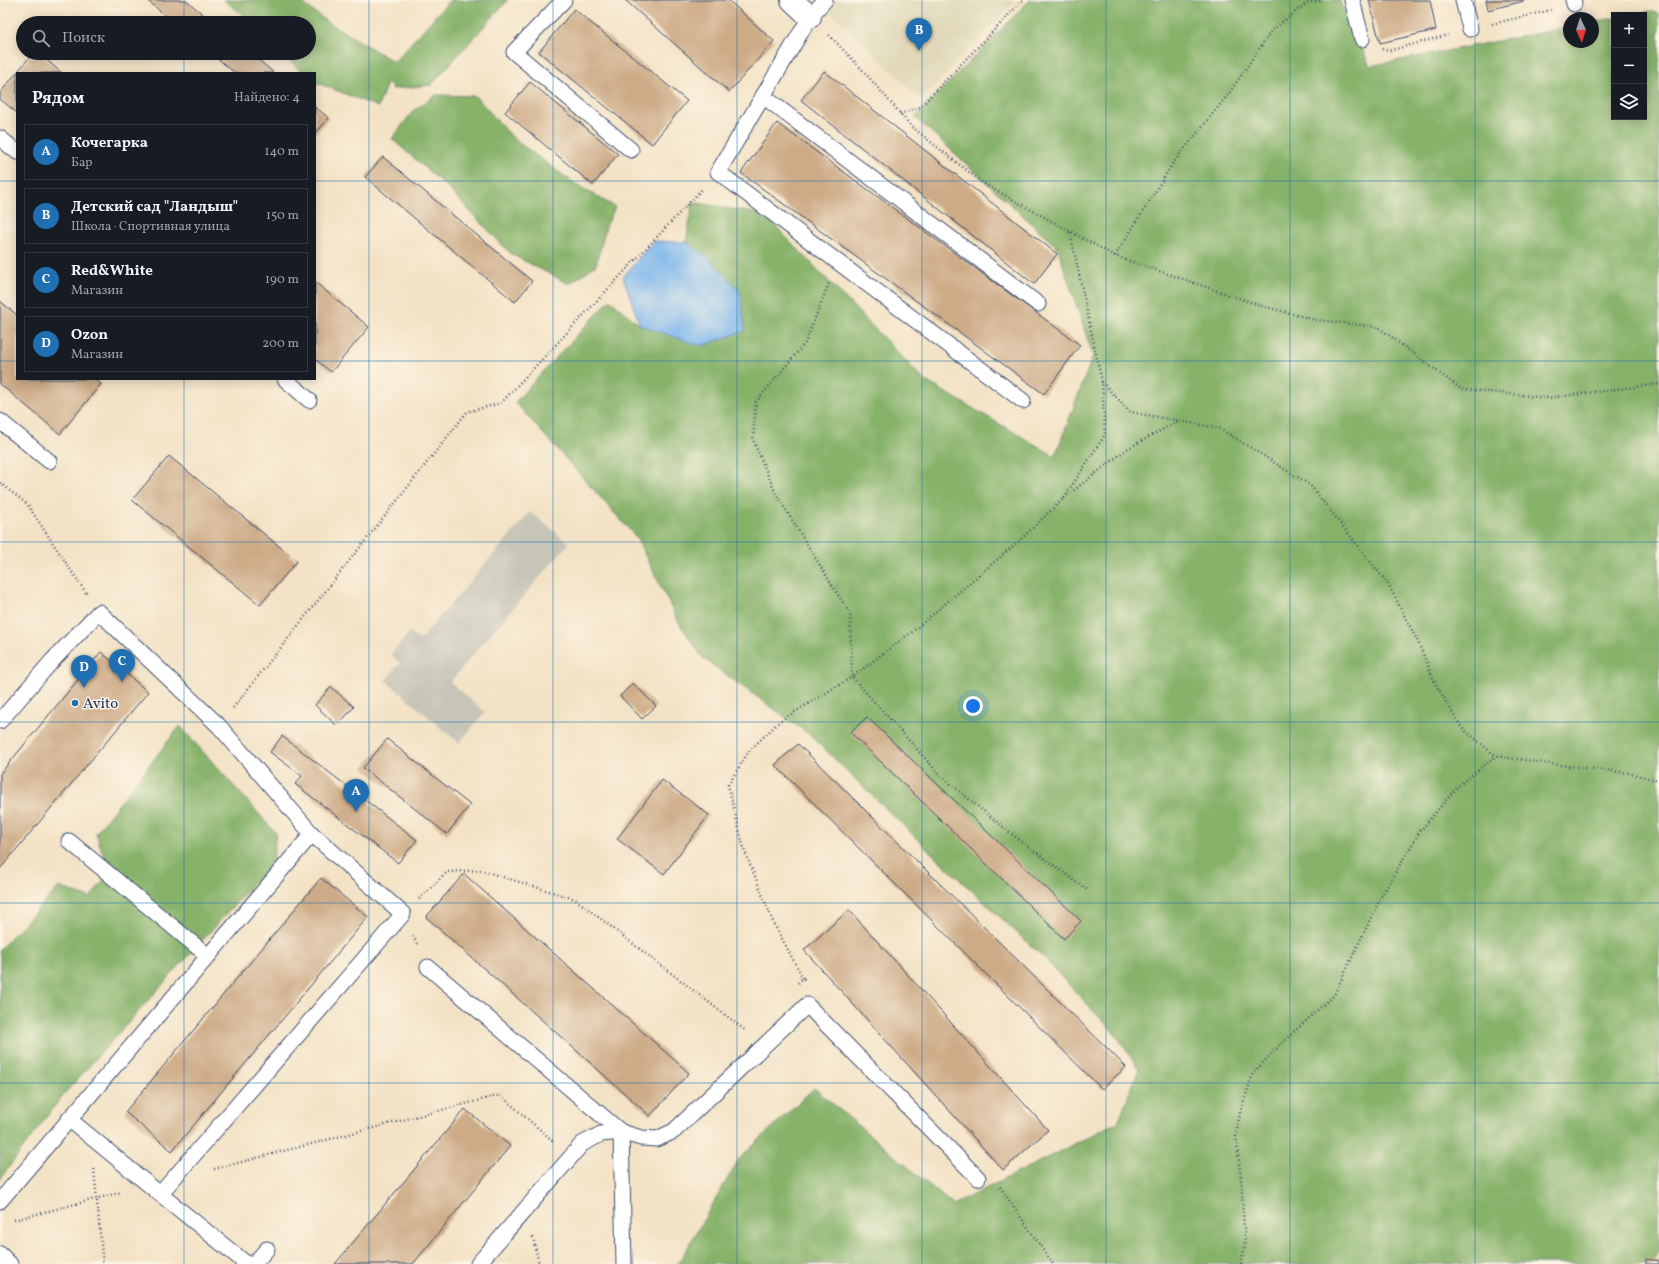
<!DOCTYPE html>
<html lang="ru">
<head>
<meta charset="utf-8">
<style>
  body { margin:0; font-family:Vollkorn,serif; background:#20242c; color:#f1f3f6 }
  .controls { position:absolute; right:12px; top:12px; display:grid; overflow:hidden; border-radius:0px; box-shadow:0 2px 10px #0003 }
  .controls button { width:36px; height:36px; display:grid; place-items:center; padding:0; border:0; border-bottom:1px solid #363941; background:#171b24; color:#f1f3f6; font:20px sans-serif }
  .compass { position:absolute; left:1563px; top:12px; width:36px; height:36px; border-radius:50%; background:#171b24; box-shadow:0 2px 10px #0003; rotate:176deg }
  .you { position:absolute; left:973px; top:706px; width:14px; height:14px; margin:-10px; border:3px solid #fff; border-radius:50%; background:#1a73e8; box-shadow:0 0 0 6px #1a73e833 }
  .badge { display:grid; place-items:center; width:26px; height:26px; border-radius:50%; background:#1f6fb2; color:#fff; font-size:13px; font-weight:700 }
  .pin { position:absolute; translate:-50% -33px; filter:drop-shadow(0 1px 2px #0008) }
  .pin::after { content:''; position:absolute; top:21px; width:14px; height:12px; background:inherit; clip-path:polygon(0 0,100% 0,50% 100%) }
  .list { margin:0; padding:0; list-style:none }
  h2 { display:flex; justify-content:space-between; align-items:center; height:52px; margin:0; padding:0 16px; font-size:17px }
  h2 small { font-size:13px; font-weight:400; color:#9ea1a6 }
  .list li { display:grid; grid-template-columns:26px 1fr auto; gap:12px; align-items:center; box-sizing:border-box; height:56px; margin:0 8px 8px; padding:0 8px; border:1px solid #363941; border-radius:0px }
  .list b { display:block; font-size:15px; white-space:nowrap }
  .list p { margin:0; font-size:13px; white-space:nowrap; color:#9ea1a6 }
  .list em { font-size:13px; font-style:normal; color:#9ea1a6 }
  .icon { flex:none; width:22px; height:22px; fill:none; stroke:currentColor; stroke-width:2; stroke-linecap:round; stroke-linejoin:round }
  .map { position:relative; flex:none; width:1659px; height:1264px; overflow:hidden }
  .search { position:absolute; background:#171b24; box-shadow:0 2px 10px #0003; left:16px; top:16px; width:300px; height:44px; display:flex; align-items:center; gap:10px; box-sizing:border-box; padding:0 14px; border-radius:22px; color:#9ea1a6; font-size:15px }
  .panel { position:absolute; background:#171b24; box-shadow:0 2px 10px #0003; left:16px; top:72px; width:300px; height:308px; border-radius:0px }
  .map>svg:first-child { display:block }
</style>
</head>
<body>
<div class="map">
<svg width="1659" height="1264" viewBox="0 0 1659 1264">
  <rect width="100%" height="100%" fill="#fcf5e5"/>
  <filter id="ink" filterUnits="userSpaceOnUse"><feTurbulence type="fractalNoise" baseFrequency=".025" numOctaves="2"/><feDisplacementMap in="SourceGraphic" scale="8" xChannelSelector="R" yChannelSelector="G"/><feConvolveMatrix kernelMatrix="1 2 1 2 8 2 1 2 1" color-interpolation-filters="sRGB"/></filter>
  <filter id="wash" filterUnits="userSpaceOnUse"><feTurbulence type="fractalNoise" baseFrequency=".012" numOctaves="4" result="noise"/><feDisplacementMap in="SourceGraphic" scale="16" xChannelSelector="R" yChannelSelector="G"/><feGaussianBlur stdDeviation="0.9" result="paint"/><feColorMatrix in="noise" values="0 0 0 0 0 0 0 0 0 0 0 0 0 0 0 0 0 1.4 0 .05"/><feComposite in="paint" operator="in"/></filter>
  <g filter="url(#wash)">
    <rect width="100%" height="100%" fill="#f3e2c5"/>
    <path fill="#e0d8b8" d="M819,0H1016L921,100Z"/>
    <path fill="#c6c5b8" d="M530,512L569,543L450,682L485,712L459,743L385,680L400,663L391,654L410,632L420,640Z"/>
    <g fill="#87b26a" stroke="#517064">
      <path d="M224,0H299L326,21L394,62L450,0H508L431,85L393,89L387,83L378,107L315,82V73H302L282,53H309V23H253Z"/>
      <path d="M1030,0H1339L1370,66L1569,27V42H1593V22L1614,18V117H1644V15H1627L1649,11L1659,14V1250L1651,1264H678L739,1159L814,1088L953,1205L1118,1122L1139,1069L1116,1035L1043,957L941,862L810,735L703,658L679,623L636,537L515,402L610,300L640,325L740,291L709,259L686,242L693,202L765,215L924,380L1055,456L1093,356L1057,247L915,117Z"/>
      <path d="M436,95L475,96L515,140L574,183L615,207L606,227L596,265L569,284L511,254L447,187L392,139L413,111Z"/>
      <path d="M180,726L276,833L273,862L63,1095L0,1179V949L59,887L90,898L109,873L96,833Z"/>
    </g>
    <path fill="#7bb6ed" stroke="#4b72a6" d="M654,241L686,242L708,257L740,291L745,331L701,346L640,325L623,277Z"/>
    <g id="blocks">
      <g fill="#cdab87">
        <path d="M147,0H186L213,23H174Z"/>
        <path d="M625,0H728L774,41L729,92Z"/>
        <path d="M1369,0H1430L1436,30L1380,43Z"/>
        <path d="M1486,0H1524V1L1488,10Z"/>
        <path d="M574,9L687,101L652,144L539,52Z"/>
        <path d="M33,53H38L62,73H17V113L0,99V93Z"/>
        <path d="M211,53H250L274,73H235Z"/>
        <path d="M824,71L1057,254L1034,284L801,100Z"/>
        <path d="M530,82L618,154L593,185L505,112Z"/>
        <path d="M315,107L329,118L315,134Z"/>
        <path d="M777,123L1080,345L1044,394L741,173Z"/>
        <path d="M383,157L532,281L515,302L365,177Z"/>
        <path d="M315,282L369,327L331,372L315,359Z"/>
        <path d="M0,301L17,315V379H94L101,384L60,434L0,384Z"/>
        <path d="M169,456L297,561L260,605L132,500Z"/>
        <path d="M101,652L148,692L0,869V774Z"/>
        <path d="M633,683L656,706L642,719L620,696Z"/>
        <path d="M331,687L354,707L337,726L315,705Z"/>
        <path d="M867,717L1081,921L1064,939L850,732Z"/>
        <path d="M282,736L417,840L398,863L295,784L302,776L270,752Z"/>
        <path d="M387,739L470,805L447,834L363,768Z"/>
        <path d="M798,744L1126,1067L1102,1089L775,765Z"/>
        <path d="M662,780L709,815L664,874L617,839Z"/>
        <path d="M464,874L689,1073L650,1116L426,917Z"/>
        <path d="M321,878L368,917L172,1151L125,1112Z"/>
        <path d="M849,910L1048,1130L1003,1170L804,950Z"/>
        <path d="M465,1109L510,1146L413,1264H335Z"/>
        <path d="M1646,1259L1659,1261V1264H1646Z"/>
      </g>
    </g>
  </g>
  <g filter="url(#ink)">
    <use href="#blocks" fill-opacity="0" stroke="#3b4a6d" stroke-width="1"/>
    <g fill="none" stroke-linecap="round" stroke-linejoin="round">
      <g stroke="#3b4a6d" stroke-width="17">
        <g id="service">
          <path d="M564,0L514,52L631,150"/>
          <path d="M825,0L810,17L718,172L1023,401"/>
          <path d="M1352,0L1362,39"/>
          <path d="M1463,0L1470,29"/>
          <path d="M1573,0L1574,4"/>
          <path d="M763,96L1038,304"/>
          <path d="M0,138L17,152"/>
          <path d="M285,379L309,400"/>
          <path d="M0,421L49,461"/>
          <path d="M0,721L52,661L99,612L219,726L312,834L0,1201"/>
          <path d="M69,841L208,956"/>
          <path d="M428,967L621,1132L624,1264"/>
          <path d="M69,1119L160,1194L403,914L312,834"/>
          <path d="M160,1194L247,1264"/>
          <path d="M0,1254L10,1264"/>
          <path d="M254,1264L267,1249"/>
          <path d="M478,1264L582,1144L601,1134L621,1132L641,1138L657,1139L674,1131L807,1005L978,1178"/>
        </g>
      </g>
      <g stroke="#3b4a6d" stroke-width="24">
        <path id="minor" d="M792,0L810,17"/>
      </g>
      <g stroke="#3b4a6d" stroke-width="2.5" stroke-dasharray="1 3" stroke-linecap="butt">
        <path d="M1492,24L1551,10"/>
        <path d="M829,35L859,66L912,127L984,184L1115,256L1259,305L1316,320L1378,327L1461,389L1548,398L1659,384"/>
        <path d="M1382,49L1388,51L1448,35"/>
        <path d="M900,114L920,107L1023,0"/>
        <path d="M1070,232L1102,382L1105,435L1063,499L1019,541L912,632L852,677L941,776L1019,840L1089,891"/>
        <path d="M1115,256L1173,163L1227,96L1272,30L1307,3L1323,0"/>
        <path d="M1102,382L1130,412L1219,428L1310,485L1388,584L1418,642L1435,683L1462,728L1496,756L1559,765L1629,773L1659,781"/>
        <path d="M0,483L27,504L86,593"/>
        <path d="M1064,498L1127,449L1178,421"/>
        <path d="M233,708L467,412L501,403L702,189"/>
        <path d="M419,899L447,872L480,870L575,899L746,1031"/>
        <path d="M413,936L418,946"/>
        <path d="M803,978L774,924L744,849L728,785L749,751L780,721L852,677L850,614L776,494L753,440L756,402L805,343L829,283"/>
        <path d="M798,983L803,978L806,981"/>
        <path d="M94,1169L103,1264"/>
        <path d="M214,1169L500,1095L554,1142"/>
        <path d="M1000,1187L1053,1264"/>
        <path d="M14,1220L122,1192"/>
        <path d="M533,1237L539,1264"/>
        <path d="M1241,1264L1245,1246L1241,1178L1236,1136L1240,1113L1253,1073L1285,1040L1334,995L1382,895L1420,831L1458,786L1496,756"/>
      </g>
      <use href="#service" stroke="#fff" stroke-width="15"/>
      <use href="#minor" stroke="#fff" stroke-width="22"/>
    </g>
  </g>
  <path fill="none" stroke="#1f6fb2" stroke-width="1" stroke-opacity="0.55" d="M184,0V23M369,0V1264M553,0V1264M737,0V1264M922,0V1264M1106,0V1264M1290,0V1264M1475,0V1264M184,53V73M0,181H17M315,181H1659M0,361H17M315,361H1659M184,379V1264M0,542H1659M0,722H1659M0,903H1659M0,1083H1659"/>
  <circle fill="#1f6fb2" stroke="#fcf5e5" stroke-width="1.5" cx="75" cy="703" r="4"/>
  <g text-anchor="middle" stroke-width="3" stroke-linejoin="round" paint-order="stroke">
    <g font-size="15" fill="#1b2f5e" stroke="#fcf5e5" text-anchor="start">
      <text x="83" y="708">Avito</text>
    </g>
  </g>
</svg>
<div class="controls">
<button>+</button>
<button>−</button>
<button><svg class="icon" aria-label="layers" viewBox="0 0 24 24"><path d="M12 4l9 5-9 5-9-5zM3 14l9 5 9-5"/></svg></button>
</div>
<svg class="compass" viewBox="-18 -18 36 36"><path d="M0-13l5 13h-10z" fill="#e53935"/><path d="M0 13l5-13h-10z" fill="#9ea1a6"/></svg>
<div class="you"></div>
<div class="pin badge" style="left:356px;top:812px">A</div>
<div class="pin badge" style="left:919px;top:51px">B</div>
<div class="pin badge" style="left:122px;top:682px">C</div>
<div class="pin badge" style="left:84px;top:688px">D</div>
<div class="search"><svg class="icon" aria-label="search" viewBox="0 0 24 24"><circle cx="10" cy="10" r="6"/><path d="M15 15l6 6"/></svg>Поиск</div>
<section class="panel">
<h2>Рядом<small>Найдено: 4</small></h2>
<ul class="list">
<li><span class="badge">A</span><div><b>Кочегарка</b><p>Бар</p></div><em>140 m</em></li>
<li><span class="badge">B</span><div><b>Детский сад &quot;Ландыш&quot;</b><p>Школа · Спортивная улица</p></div><em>150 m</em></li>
<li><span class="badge">C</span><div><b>Red&amp;White</b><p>Магазин</p></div><em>190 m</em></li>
<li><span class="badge">D</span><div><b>Ozon</b><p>Магазин</p></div><em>200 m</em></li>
</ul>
</section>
</div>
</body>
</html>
